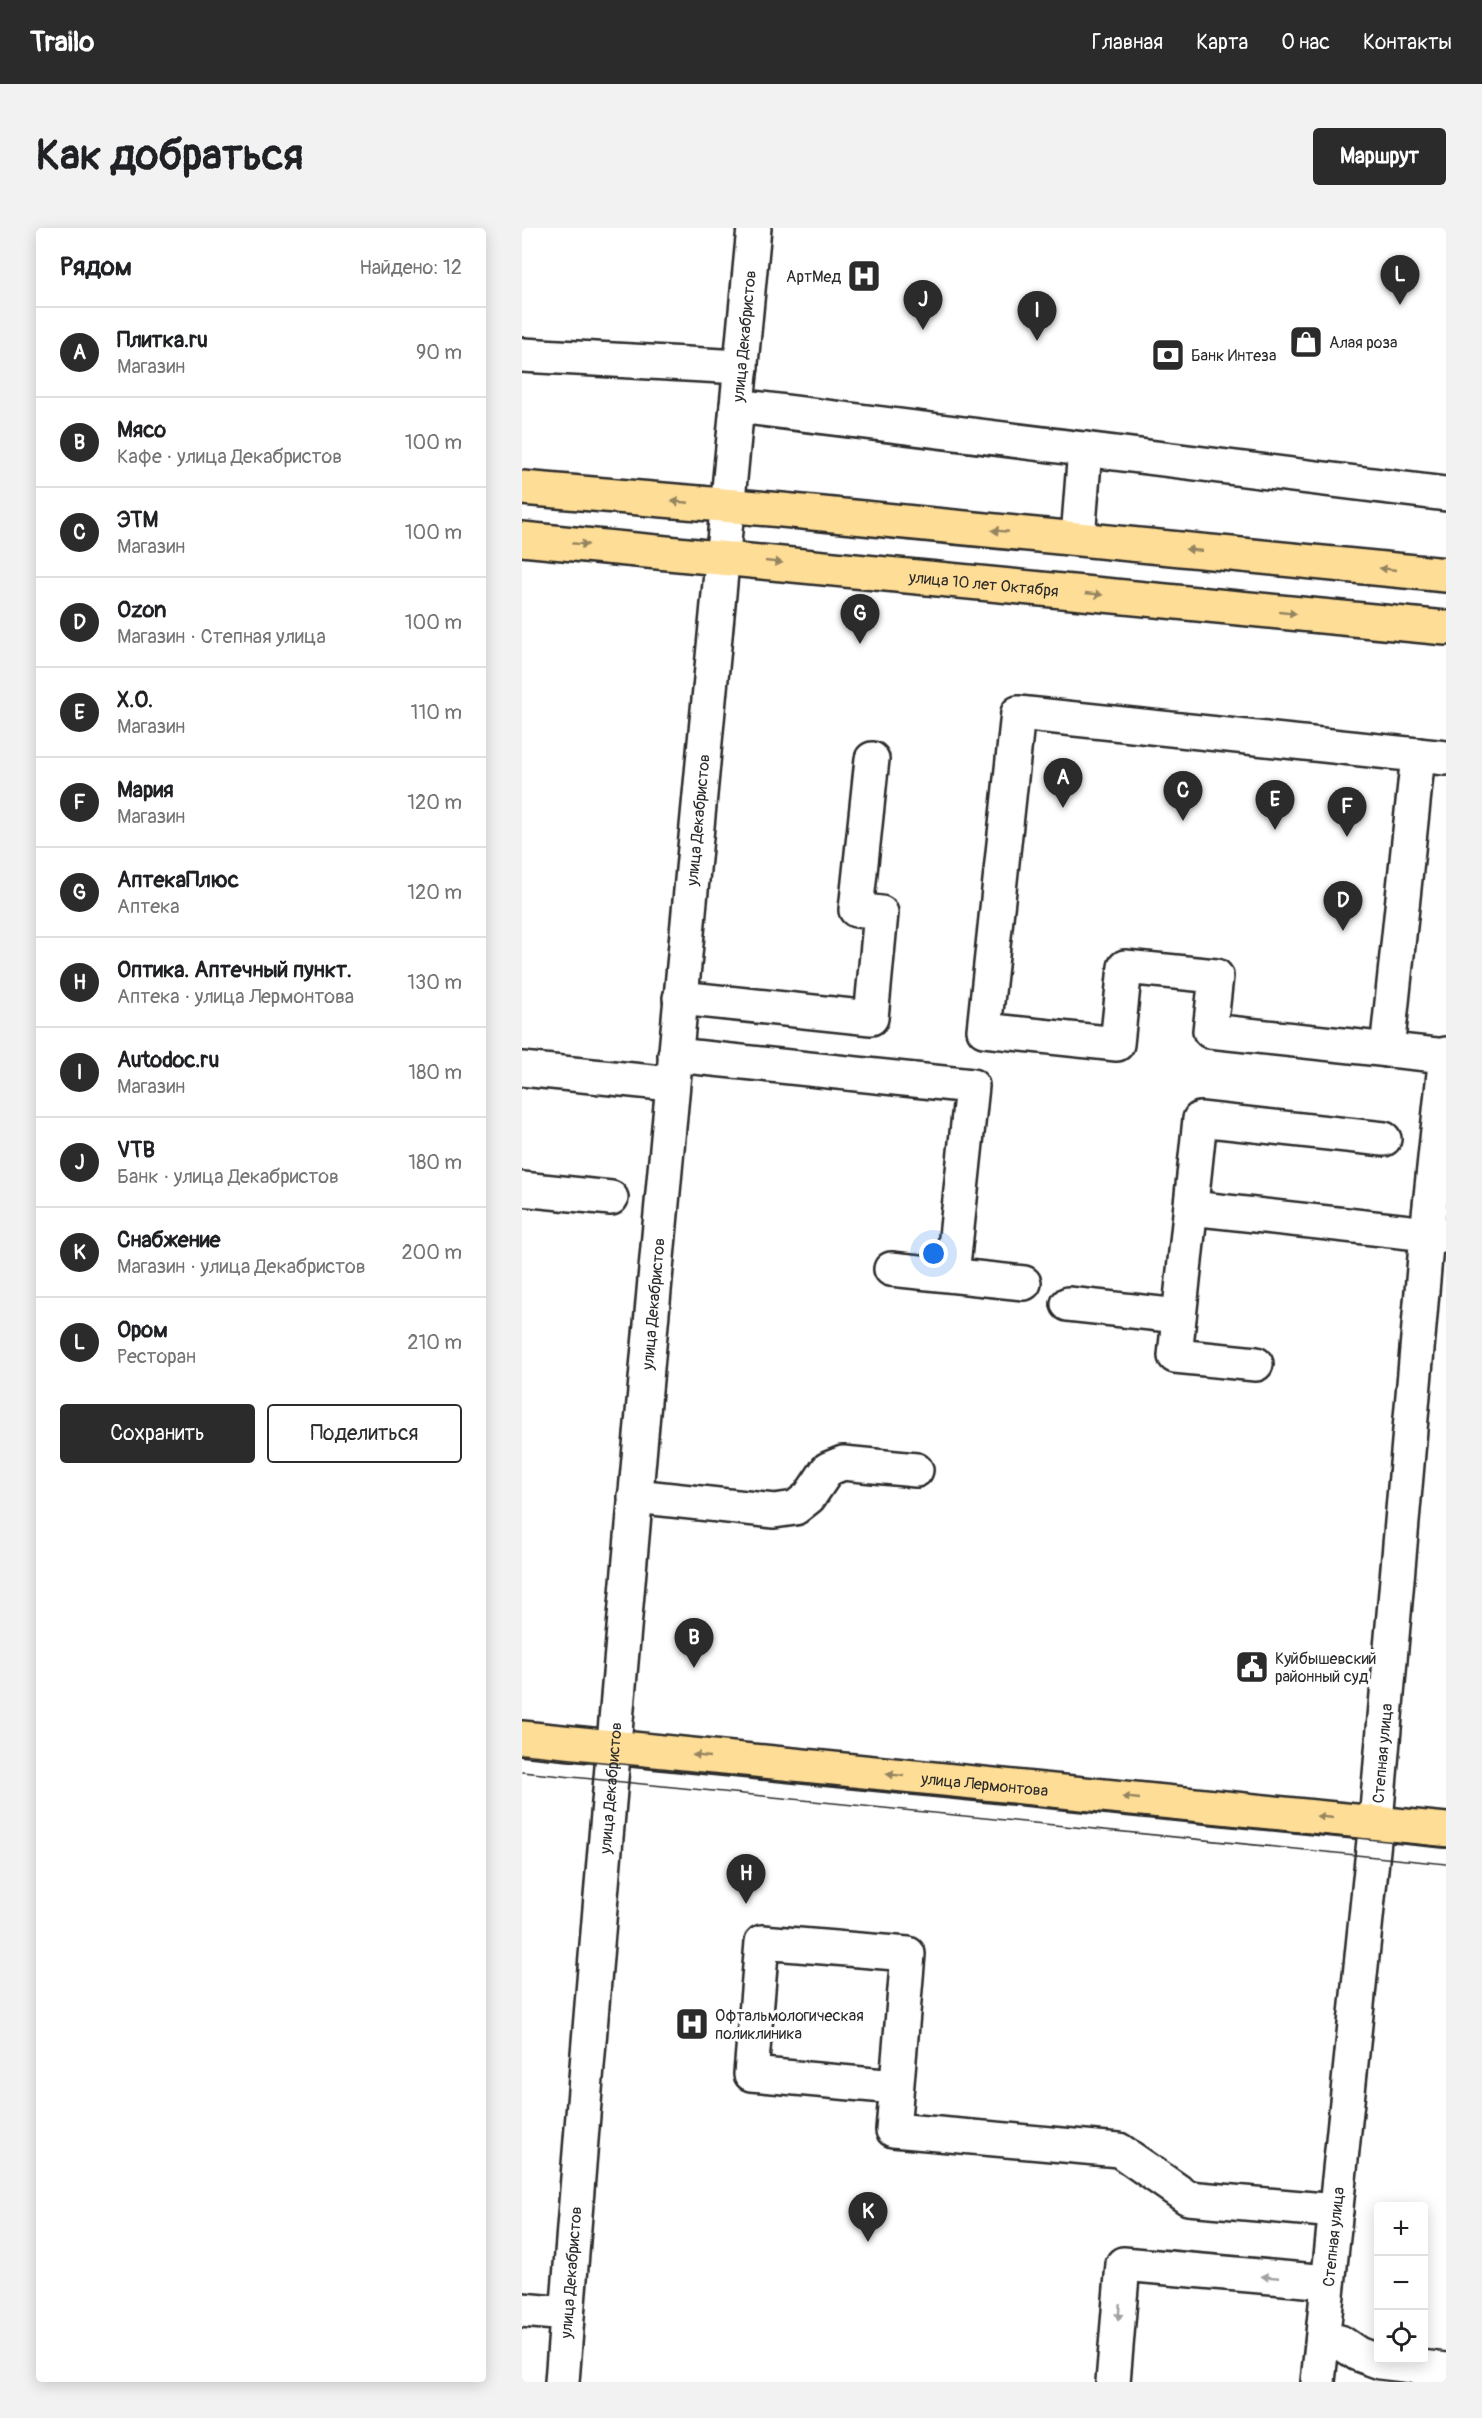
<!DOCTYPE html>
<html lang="ru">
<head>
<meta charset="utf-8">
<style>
  body { margin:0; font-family:Pangolin,sans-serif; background:#f2f2f2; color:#202124 }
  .controls { position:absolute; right:18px; bottom:18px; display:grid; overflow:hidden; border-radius:6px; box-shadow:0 3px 15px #0003 }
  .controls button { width:54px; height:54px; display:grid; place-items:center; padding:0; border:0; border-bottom:2px solid #e0e0e0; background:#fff; color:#202124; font:30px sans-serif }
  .you { position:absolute; left:412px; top:1026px; width:21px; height:21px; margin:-15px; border:4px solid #fff; border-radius:50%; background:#1a73e8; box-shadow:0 0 0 9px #1a73e833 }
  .badge { display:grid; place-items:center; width:39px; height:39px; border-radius:50%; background:#2b2b2b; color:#fff; font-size:20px; font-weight:700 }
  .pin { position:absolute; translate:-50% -50px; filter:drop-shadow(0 2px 3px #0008) }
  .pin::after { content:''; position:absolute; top:32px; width:21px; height:18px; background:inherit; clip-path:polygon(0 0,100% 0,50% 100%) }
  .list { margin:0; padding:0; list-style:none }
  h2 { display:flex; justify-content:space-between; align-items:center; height:78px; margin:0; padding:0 24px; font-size:26px }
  h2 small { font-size:20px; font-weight:400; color:#757577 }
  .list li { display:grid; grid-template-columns:39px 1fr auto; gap:18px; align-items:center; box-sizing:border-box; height:90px; padding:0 24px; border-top:2px solid #e0e0e0 }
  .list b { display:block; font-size:22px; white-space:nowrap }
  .list p { margin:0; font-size:20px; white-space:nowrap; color:#757577 }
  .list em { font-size:20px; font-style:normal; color:#757577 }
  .actions { display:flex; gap:12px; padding:18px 24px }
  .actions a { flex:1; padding:14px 0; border:2px solid #2b2b2b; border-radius:6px; text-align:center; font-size:21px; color:#2b2b2b }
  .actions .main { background:#2b2b2b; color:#fff }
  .icon { flex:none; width:33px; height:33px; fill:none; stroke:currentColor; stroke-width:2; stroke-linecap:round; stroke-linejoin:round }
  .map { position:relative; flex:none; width:924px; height:2154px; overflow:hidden; border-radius:6px }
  header { display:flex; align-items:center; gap:36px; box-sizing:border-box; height:84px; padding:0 30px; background:#2b2b2b; color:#fff }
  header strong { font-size:28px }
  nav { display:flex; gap:33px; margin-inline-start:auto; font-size:21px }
  .intro { display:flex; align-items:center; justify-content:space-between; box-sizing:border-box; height:144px; padding:0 36px }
  h1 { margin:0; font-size:42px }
  .button { padding:15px 27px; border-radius:6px; background:#2b2b2b; color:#fff; font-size:21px; font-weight:700 }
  main { display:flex; gap:36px; padding:0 36px }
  aside { flex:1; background:#fff; border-radius:6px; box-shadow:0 3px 15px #0003 }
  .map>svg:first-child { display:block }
</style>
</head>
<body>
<header>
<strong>Trailo</strong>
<nav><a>Главная</a><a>Карта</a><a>О нас</a><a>Контакты</a></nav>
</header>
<div class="intro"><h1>Как добраться</h1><a class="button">Маршрут</a></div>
<main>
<aside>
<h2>Рядом<small>Найдено: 12</small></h2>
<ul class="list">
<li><span class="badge">A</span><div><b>Плитка.ru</b><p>Магазин</p></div><em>90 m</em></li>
<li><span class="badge">B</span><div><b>Мясо</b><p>Кафе · улица Декабристов</p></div><em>100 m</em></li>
<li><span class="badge">C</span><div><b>ЭТМ</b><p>Магазин</p></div><em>100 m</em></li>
<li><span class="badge">D</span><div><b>Ozon</b><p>Магазин · Степная улица</p></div><em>100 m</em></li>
<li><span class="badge">E</span><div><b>X.O.</b><p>Магазин</p></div><em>110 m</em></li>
<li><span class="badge">F</span><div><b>Мария</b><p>Магазин</p></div><em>120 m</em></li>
<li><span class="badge">G</span><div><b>АптекаПлюс</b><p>Аптека</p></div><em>120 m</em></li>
<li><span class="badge">H</span><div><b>Оптика. Аптечный пункт.</b><p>Аптека · улица Лермонтова</p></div><em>130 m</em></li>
<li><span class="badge">I</span><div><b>Autodoc.ru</b><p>Магазин</p></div><em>180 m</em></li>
<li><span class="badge">J</span><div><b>VTB</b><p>Банк · улица Декабристов</p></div><em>180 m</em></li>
<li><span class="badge">K</span><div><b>Снабжение</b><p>Магазин · улица Декабристов</p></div><em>200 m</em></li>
<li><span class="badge">L</span><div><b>Ором</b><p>Ресторан</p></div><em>210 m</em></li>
</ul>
<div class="actions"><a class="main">Сохранить</a><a>Поделиться</a></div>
</aside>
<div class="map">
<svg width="924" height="2154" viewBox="0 0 924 2154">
  <rect width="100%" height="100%" fill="#fff"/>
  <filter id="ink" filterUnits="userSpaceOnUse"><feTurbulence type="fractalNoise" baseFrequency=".0167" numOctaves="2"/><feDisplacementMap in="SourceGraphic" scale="12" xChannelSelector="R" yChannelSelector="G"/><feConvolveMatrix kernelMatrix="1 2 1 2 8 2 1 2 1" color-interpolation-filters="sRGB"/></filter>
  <g filter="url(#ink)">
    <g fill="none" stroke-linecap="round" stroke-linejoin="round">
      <g stroke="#2b2b2b" stroke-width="38">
        <g id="minor">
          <path d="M0,127L219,139"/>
          <path d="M215,178L924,266"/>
          <path d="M556,310L563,221"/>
          <path d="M158,770L349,790L359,685L334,682L350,531"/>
          <path d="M865,822L896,527"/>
          <path d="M153,827L450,858L430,1047"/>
          <path d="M924,828L688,803L694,748L603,739L595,816L462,802L496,485L924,530"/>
          <path d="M0,841L150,856"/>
          <path d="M0,961L89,970"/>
          <path d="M669,980L924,1008"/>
          <path d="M369,1041L502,1055"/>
          <path d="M546,1076L657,1088"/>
          <path d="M734,1136L653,1128L678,891L862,911"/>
          <path d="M113,1268L252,1283L273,1280L287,1269L306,1241L321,1235L394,1242"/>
          <path d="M374,1859L229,1846L240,1714L386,1726L371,1902L597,1922L666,1970L814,1983"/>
          <path d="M0,2082L45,2086"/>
          <path d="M801,2112L818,2114L836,2126L858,2134L924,2142"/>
          <path id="s1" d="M40,2154C95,1435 163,718 232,0"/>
          <path d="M591,2154L601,2036L806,2054"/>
          <path id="s2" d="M796,2154L854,1593L905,1006L924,826"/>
        </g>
      </g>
      <g stroke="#2b2b2b" stroke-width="38">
        <g id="major">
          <path d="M0,260L260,282L924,347"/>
          <path id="s3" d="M0,311L924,400"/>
          <path id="s4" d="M0,1510L924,1602"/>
        </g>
      </g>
      <use href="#minor" stroke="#fff" stroke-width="33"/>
      <use href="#major" stroke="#fedd96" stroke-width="33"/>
      <g stroke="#2b2b2b" stroke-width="1.5">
        <path d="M0,1526L924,1619"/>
        <path d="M0,1544L924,1636"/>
      </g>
    </g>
    <defs><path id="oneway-solid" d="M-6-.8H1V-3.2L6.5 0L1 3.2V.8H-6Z" transform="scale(1.5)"/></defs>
    <g fill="#948460">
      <use href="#oneway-solid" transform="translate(158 274) rotate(-175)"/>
      <use href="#oneway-solid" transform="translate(478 303) rotate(-175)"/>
      <use href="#oneway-solid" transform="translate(58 316) rotate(5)"/>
      <use href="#oneway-solid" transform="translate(672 322) rotate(-174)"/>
      <use href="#oneway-solid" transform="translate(252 334) rotate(6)"/>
      <use href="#oneway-solid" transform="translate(866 341) rotate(-174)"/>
      <use href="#oneway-solid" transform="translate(572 366) rotate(6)"/>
      <use href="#oneway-solid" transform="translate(766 385) rotate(6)"/>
      <use href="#oneway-solid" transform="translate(179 1528) rotate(-174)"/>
      <use href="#oneway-solid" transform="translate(373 1547) rotate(-174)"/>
      <use href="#oneway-solid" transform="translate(609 1570) rotate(-174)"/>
      <use href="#oneway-solid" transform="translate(803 1589) rotate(-174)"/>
    </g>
    <g fill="#a0a0a0">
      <use href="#oneway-solid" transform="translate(748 2049) rotate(-175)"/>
      <use href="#oneway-solid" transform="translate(597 2084) rotate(95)"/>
    </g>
  </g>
  <defs>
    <g id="hospital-square" transform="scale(1.725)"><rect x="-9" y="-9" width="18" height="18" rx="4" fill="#2b2b2b" stroke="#fff"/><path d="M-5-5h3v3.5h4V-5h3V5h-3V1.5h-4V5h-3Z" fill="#fff"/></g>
    <g id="shop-square" transform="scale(1.725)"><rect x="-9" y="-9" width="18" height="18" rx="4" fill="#2b2b2b" stroke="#fff"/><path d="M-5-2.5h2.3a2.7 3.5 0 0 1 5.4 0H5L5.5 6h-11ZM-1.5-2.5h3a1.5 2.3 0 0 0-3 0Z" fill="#fff"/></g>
    <g id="bank-square" transform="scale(1.725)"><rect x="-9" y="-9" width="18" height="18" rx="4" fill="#2b2b2b" stroke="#fff"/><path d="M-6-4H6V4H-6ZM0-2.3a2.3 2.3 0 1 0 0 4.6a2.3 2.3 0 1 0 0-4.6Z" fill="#fff"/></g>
    <g id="civic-square" transform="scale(1.725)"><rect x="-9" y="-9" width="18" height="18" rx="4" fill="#2b2b2b" stroke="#fff"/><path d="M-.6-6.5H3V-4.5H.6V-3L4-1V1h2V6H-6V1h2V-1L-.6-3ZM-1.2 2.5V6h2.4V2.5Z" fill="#fff"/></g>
  </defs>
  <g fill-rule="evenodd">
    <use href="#hospital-square" x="342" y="48"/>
    <use href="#shop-square" x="784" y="114"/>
    <use href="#bank-square" x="646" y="127"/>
    <use href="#civic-square" x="730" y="1439"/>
    <use href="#hospital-square" x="170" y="1796"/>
  </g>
  <g text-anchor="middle" stroke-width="6" stroke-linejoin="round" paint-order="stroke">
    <g font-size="16" fill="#2b2b2b" stroke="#fff" text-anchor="start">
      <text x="319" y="54" text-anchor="end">АртМед</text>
      <text x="807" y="120">Алая роза</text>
      <text x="669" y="133">Банк Интеза</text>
      <text x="753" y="1436">Куйбышевский<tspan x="753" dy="18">районный суд</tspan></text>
      <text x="193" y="1793">Офтальмологическая<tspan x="193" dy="18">поликлиника</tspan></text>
    </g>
    <g font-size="16" fill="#2b2b2b" stroke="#fff">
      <text dy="6" stroke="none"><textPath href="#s1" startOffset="2054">улица Декабристов</textPath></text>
      <text dy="6" stroke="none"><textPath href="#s3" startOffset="464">улица 10 лет Октября</textPath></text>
      <text dy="6" stroke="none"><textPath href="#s1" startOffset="1568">улица Декабристов</textPath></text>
      <text dy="6" stroke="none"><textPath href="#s1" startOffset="1082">улица Декабристов</textPath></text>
      <text dy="6" stroke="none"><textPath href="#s2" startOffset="632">Степная улица</textPath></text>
      <text dy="6" stroke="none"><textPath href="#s4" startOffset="465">улица Лермонтова</textPath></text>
      <text dy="6" stroke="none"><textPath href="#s1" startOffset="596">улица Декабристов</textPath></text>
      <text dy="6" stroke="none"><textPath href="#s2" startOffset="146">Степная улица</textPath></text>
      <text dy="6" stroke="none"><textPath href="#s1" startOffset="110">улица Декабристов</textPath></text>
    </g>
  </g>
</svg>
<div class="controls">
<button>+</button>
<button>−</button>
<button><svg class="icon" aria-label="locate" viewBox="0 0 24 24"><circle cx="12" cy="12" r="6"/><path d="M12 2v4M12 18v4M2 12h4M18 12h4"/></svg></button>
</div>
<div class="you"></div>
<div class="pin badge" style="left:541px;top:580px">A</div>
<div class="pin badge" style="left:172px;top:1440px">B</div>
<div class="pin badge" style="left:661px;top:593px">C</div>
<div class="pin badge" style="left:821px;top:703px">D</div>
<div class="pin badge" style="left:753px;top:602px">E</div>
<div class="pin badge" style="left:825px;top:609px">F</div>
<div class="pin badge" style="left:338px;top:416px">G</div>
<div class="pin badge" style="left:224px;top:1676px">H</div>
<div class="pin badge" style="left:515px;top:113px">I</div>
<div class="pin badge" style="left:401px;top:102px">J</div>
<div class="pin badge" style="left:346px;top:2014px">K</div>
<div class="pin badge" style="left:878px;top:77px">L</div>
</div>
</main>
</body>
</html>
